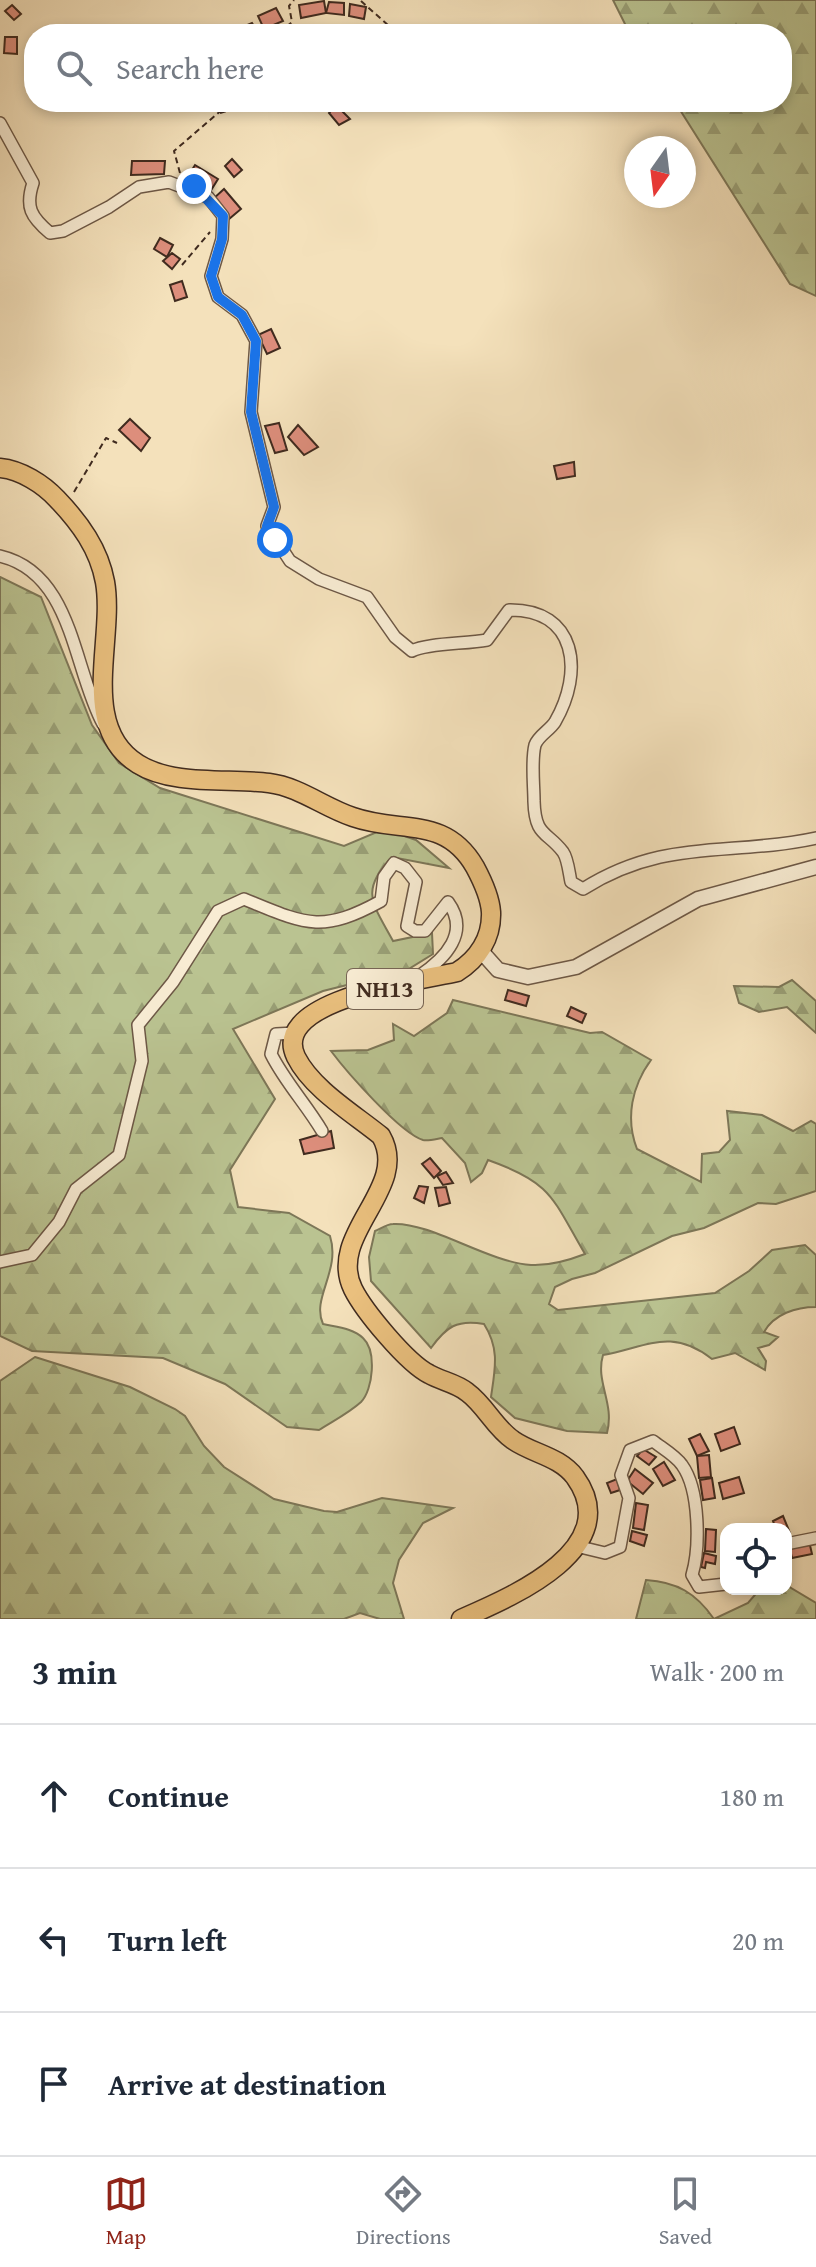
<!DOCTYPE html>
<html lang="en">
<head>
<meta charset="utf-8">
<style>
  body { margin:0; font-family:"Gentium Book Plus",serif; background:#f2f2f3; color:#1f2937 }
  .controls { position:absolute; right:24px; bottom:24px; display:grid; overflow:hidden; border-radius:16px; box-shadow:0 4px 12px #0003 }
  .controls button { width:72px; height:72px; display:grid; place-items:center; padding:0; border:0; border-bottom:2px solid #e0e1e3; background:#fff; color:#1f2937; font:40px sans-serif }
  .compass { position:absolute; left:624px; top:136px; width:72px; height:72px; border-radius:50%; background:#fff; box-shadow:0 4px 12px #0003; rotate:194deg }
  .stop { position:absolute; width:24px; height:24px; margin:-18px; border:6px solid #1a73e8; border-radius:50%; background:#fff }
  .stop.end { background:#1a73e8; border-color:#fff; box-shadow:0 2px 8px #0008 }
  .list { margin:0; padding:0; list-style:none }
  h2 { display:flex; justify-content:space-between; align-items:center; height:104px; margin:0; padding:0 32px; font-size:34px }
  h2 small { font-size:26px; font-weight:400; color:#747a83 }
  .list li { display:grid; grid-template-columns:52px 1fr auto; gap:24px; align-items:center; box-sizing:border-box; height:144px; padding:0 32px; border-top:2px solid #e0e1e3 }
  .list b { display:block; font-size:30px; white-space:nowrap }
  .list em { font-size:26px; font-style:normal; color:#747a83 }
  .icon { flex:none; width:44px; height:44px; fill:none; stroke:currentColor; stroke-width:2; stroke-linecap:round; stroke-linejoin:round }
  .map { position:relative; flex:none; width:816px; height:1619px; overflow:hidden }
  .search { position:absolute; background:#fff; box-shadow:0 4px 12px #0003; left:24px; right:24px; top:24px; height:88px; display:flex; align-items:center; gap:20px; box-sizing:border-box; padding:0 28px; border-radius:32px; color:#747a83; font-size:30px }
  .sheet { height:536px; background:#fff }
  nav { display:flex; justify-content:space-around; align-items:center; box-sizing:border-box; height:112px; border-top:2px solid #e0e1e3; background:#fff; font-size:22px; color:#747a83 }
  nav a { display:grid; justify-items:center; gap:4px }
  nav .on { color:#8f2418 }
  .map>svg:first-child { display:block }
</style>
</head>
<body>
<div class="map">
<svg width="816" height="1619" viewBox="0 0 816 1619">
  <defs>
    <pattern id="forest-firs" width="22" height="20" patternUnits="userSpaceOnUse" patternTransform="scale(2)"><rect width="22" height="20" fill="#bac391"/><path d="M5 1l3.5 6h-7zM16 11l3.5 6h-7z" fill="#999f76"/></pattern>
  </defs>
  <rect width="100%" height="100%" fill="#f4e1bb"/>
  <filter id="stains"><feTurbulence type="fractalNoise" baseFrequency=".0025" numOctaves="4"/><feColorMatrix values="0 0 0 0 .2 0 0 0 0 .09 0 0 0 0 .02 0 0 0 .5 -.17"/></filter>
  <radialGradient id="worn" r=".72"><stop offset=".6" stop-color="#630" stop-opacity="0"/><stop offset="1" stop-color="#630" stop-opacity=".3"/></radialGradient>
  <g fill="url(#forest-firs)" stroke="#7d7758" stroke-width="2">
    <path d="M613,0H816V296L790,284L675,102H782V34H630Z"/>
    <path d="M0,577L41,597L92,725L119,763L160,788L344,846L384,829L416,840L449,868L392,857C359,891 373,904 393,941L432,933L433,954L407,970L323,991L233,1029L275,1099L230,1170L238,1207L289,1213L330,1236C341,1271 311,1298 323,1324C336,1327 353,1328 363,1338C377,1351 373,1390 361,1402C349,1413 333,1421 319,1430L287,1427L225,1384L163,1358L32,1351L0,1336Z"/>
    <path d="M792,980L816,1001V1033L787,1007L759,1012L739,1003L734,986L779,987Z"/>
    <path d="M453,1000L590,1033L602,1032L651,1060C632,1086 625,1118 637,1149L701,1182L702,1154L719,1152L730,1140L727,1111L762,1115L793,1131L811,1121L816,1124V1191L776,1204L758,1203L704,1228L672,1236L595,1273L572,1279L555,1287L549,1304L558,1310L715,1293L749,1271L772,1250L805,1245L816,1255V1307C796,1307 774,1314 764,1332L778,1337L769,1345L758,1348L766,1361L765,1370L735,1353L712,1359C671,1327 647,1347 603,1355C595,1382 615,1403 607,1433L567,1431L515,1418L491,1397C495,1369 500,1349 484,1324C457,1319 446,1327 431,1348L371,1281L369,1257L375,1231C380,1229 387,1224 393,1224C431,1222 487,1262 531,1265C550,1266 567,1261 585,1254C552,1198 553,1183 488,1160L482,1173L471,1182L465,1163L442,1138C436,1139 428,1141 423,1140C400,1133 346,1071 331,1051L368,1050L394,1040L393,1024L414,1036L447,1013Z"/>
    <path d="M35,1357L130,1387L175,1409L185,1416L204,1446L224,1467L274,1499L324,1511L337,1512L382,1498L453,1508L423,1523L399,1560L393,1583L404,1619H380L360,1613L344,1619H0V1381Z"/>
    <path d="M646,1580C677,1582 696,1593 714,1619L748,1603L760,1589H786V1585L816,1603V1619H636Z"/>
  </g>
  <g fill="#dd8e7c" stroke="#402b1f" stroke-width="2">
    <path d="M324,1L326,13L301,18L299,5Z"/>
    <path d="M329,2L344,3V15L326,13Z"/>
    <path d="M350,4L366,7L364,19L349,16Z"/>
    <path d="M12,5L21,14L14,20L5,11Z"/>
    <path d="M276,8L283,21L264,29L258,16Z"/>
    <path d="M252,23L259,34H243L240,28Z"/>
    <path d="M5,37H17V54L4,53Z"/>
    <path d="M336,105L350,119L339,125L329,113Z"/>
    <path d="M232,159L242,170L234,177L225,166Z"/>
    <path d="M132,161H165L164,174L131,175Z"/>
    <path d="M195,165L218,179L210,192L187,178Z"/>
    <path d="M224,189L241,209L229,219L213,199Z"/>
    <path d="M160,238L173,245L167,257L154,249Z"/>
    <path d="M172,253L180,259L172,269L163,261Z"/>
    <path d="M182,281L187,297L175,301L170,285Z"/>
    <path d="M271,329L280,348L267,354L258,335Z"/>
    <path d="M130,419L150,438L141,451L119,430Z"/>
    <path d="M279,423L287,450L275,453L265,426Z"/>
    <path d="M298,425L318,447L304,455L288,437Z"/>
    <path d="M574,462L575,476L557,479L554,466Z"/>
    <path d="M508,990L529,996L526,1006L505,1000Z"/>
    <path d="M571,1007L586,1014L582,1023L567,1016Z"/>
    <path d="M331,1131L334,1148L304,1154L300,1140Z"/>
    <path d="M430,1158L441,1171L434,1178L422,1164Z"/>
    <path d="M446,1172L453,1183L443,1185L437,1176Z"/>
    <path d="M419,1186L428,1187L424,1203L414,1198Z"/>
    <path d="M446,1187L450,1203L439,1206L435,1188Z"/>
    <path d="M734,1427L740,1444L721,1451L715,1434Z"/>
    <path d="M700,1434L709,1451L697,1456L689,1439Z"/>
    <path d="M643,1449L656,1457L649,1465L637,1456Z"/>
    <path d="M709,1455L711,1477L699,1478L697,1456Z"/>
    <path d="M664,1462L675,1480L663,1486L653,1469Z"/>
    <path d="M635,1469L653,1483L643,1494L627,1481Z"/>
    <path d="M739,1477L744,1493L723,1499L719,1483Z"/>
    <path d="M712,1478L715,1498L703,1500L700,1480Z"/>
    <path d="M617,1479L620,1490L611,1493L607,1483Z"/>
    <path d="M636,1503L648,1505L644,1530L633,1528Z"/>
    <path d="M783,1516L790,1533L786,1535V1529H776L773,1521Z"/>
    <path d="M706,1529L716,1530L715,1552L705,1551Z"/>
    <path d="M632,1531L647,1535L644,1546L630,1541Z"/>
    <path d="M809,1541L812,1554L792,1558L789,1545Z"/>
    <path d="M704,1553L716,1556L715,1564L706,1562L705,1568L701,1567Z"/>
  </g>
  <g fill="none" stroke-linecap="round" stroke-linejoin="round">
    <g stroke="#6d5846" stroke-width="14">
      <g id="minor">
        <path d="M0,123L33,183C25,207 31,217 50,233L63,231L109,207L139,187L169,182L208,197L223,216L222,239L211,276L218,297L242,315L256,341L251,412L274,507L267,526L290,561L319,579L367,597L395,637L412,651C427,643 466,644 487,640L509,610C577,609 584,672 555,722C550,730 538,736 535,745C531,761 534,785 534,801C535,837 547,831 563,852C568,859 569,873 571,882L583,889C666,837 729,857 816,838"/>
        <path d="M0,556C73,573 73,669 103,724"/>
        <path d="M295,1033L276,1034L271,1054C285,1082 306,1104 322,1131"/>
        <path d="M0,1262L32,1255L59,1222L76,1189L119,1155L142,1061L138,1025L173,982L218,911L244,899C305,924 321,934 381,901L384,877L394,863L405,868L416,882L407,926L415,931H425L448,902C470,932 446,958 419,976"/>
        <path d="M786,1544L816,1538"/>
        <path d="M576,1546L605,1553L620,1547L629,1498L621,1475L630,1450L653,1441C662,1448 676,1456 682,1465C700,1490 700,1548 692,1575L699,1587L726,1584"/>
      </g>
    </g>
    <g stroke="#6d5846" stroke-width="17">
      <path id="tertiary" d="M481,951L498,970L528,977L576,967L698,899L816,867"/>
    </g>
    <g stroke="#402b1f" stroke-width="21">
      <path id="trunk" d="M0,468C21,470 43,484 57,499C80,523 99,549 105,582C115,639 78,727 138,764C173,786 229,778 269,783C300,787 323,807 353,817C401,834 445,815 475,867C482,880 490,897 491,912C492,938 478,959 457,972C424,980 268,999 296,1057C312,1089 354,1114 381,1136C411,1188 326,1234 353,1289C364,1311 407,1363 429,1374C441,1381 456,1383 467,1392C485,1405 495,1428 513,1440C533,1454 559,1456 575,1477C627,1549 509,1598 461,1619"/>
    </g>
    <g stroke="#402b1f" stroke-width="2" stroke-dasharray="6 4" stroke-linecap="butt">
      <path d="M361,1L398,34"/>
      <path d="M290,34L285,28L292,22L289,6L294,0"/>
      <path d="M316,34H351"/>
      <path d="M306,102L328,109"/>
      <path d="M220,113L255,102"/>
      <path d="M180,173L174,151L231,102"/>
      <path d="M182,265L210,232"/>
      <path d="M74,492L106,438L117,443"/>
    </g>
    <use href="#minor" stroke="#f8ecd3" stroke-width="11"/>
    <use href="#tertiary" stroke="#f8ecd3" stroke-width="14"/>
    <use href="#trunk" stroke="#eac07e" stroke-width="18"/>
  </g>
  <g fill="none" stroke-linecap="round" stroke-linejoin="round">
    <path stroke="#1a73e8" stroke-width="10" d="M194,186L223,216L222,239L211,276L218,297L242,315L256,341L251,412L274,507L267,526L275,540"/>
  </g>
  <g text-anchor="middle" stroke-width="7" stroke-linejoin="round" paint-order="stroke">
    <rect fill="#f8ecd3" stroke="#776555" stroke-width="2" x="347" y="969" width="76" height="40" rx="6"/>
    <g font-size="24" font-weight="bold" fill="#402b1f">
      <text x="385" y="997">NH13</text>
    </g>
  </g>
  <rect width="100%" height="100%" filter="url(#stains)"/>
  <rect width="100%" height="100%" fill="url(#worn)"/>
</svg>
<div class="controls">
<button><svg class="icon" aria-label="locate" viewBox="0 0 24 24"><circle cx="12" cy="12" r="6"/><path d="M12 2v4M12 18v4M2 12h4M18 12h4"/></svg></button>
</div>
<svg class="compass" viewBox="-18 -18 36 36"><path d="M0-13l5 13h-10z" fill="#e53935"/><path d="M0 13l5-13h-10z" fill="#747a83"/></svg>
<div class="stop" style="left:275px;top:540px"></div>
<div class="stop end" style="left:194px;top:186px"></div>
<div class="search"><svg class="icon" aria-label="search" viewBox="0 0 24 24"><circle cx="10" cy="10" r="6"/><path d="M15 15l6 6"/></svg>Search here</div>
</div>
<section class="sheet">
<h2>3 min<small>Walk · 200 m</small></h2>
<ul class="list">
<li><svg class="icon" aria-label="ahead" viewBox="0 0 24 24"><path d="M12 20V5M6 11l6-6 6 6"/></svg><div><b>Continue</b></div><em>180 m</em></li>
<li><svg class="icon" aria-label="left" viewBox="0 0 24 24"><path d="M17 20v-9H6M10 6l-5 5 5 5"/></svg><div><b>Turn left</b></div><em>20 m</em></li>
<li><svg class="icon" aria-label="arrive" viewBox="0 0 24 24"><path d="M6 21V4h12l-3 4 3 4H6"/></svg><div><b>Arrive at destination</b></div></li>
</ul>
</section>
<nav>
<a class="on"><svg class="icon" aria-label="map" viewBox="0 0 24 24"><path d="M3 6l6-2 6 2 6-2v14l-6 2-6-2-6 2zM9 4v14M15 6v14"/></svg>Map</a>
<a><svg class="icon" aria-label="directions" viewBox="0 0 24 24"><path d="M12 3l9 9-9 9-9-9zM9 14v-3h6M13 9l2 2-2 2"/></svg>Directions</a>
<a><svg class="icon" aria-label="saved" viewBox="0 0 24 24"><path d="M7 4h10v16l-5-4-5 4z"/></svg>Saved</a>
</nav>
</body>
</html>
